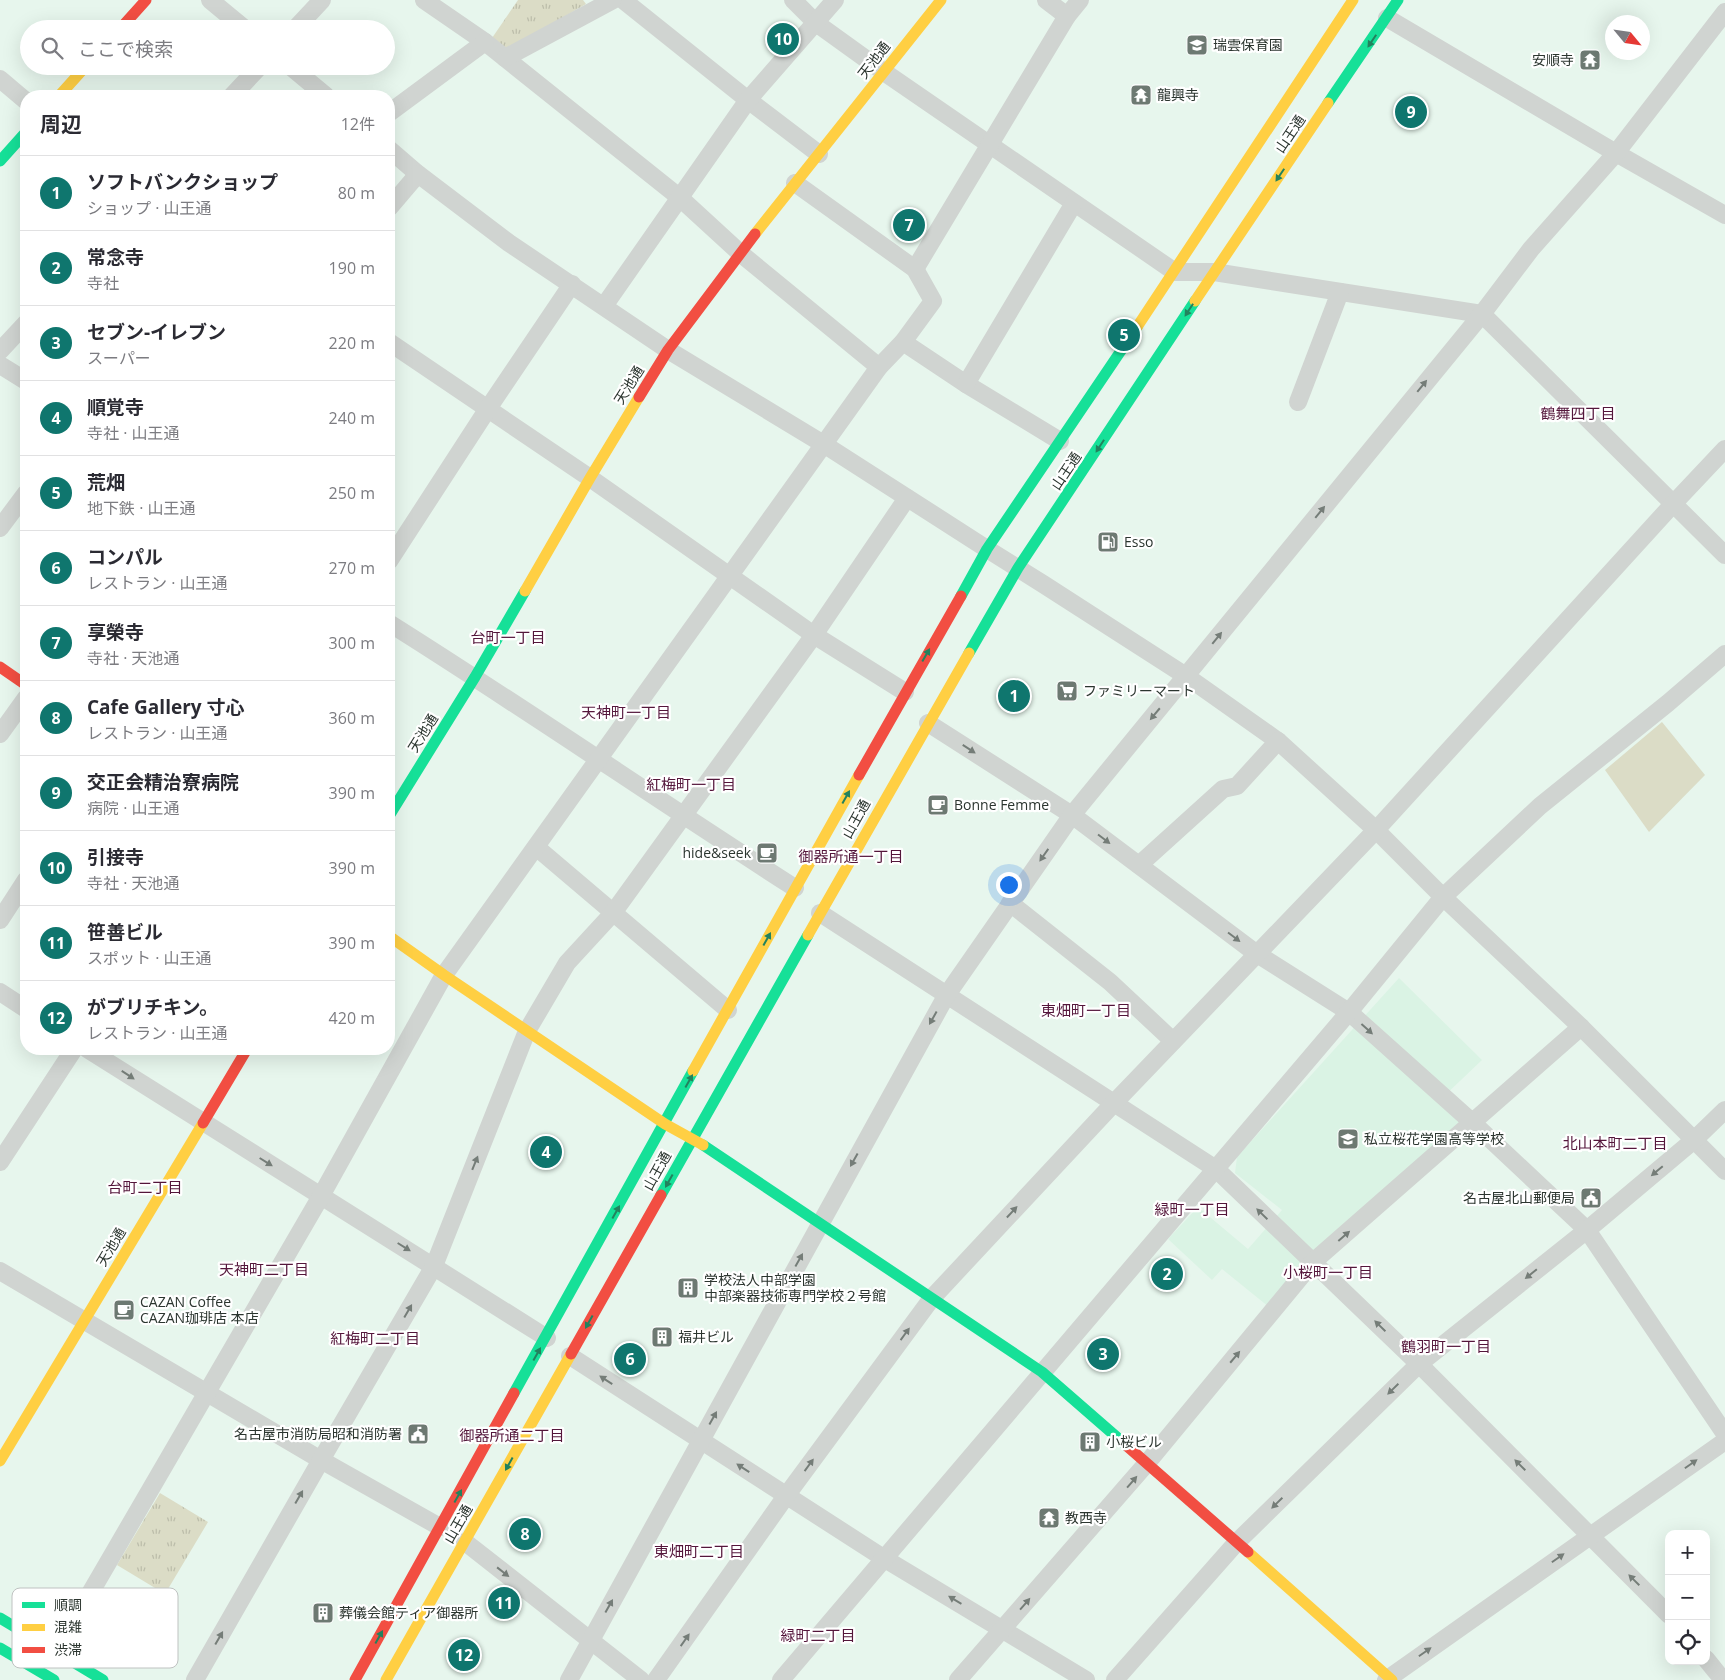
<!DOCTYPE html>
<html lang="ja">
<head>
<meta charset="utf-8">
<style>
  body { margin:0; font-family:"Open Sans","Noto Sans JP",sans-serif; background:#f7f7f7; color:#2b2b33 }
  .controls { position:absolute; right:15px; bottom:15px; display:grid; overflow:hidden; border-radius:10px; box-shadow:0 5px 20px #0002 }
  .controls button { width:45px; height:45px; display:grid; place-items:center; padding:0; border:0; border-bottom:1px solid #e1e1e2; background:#fff; color:#2b2b33; font:25px sans-serif }
  .compass { position:absolute; left:1605px; top:15px; width:45px; height:45px; border-radius:50%; background:#fff; box-shadow:0 5px 20px #0002; rotate:119deg }
  .you { position:absolute; left:1008px; top:884px; width:18px; height:18px; margin:-12px; border:4px solid #fff; border-radius:50%; background:#1a73e8; box-shadow:0 0 0 8px #1a73e833 }
  .badge { display:grid; place-items:center; width:32px; height:32px; border-radius:50%; background:#0f766e; color:#fff; font-size:16px; font-weight:700 }
  .pin { position:absolute; translate:-50% -50%; border:2px solid #fff; box-shadow:0 1px 5px #0006 }
  .list { margin:0; padding:0; list-style:none }
  h2 { display:flex; justify-content:space-between; align-items:center; height:65px; margin:0; padding:0 20px; font-size:21px }
  h2 small { font-size:16px; font-weight:400; color:#7c7c81 }
  .list li { display:grid; grid-template-columns:32px 1fr auto; gap:15px; align-items:center; box-sizing:border-box; height:75px; padding:0 20px; border-top:1px solid #e1e1e2 }
  .list b { display:block; font-size:19px; white-space:nowrap }
  .list p { margin:0; font-size:16px; white-space:nowrap; color:#7c7c81 }
  .list em { font-size:16px; font-style:normal; color:#7c7c81 }
  .icon { flex:none; width:28px; height:28px; fill:none; stroke:currentColor; stroke-width:2; stroke-linecap:round; stroke-linejoin:round }
  .map { position:relative; flex:none; width:1725px; height:1680px; overflow:hidden }
  .search { position:absolute; background:#fff; box-shadow:0 5px 20px #0002; left:20px; top:20px; width:375px; height:55px; display:flex; align-items:center; gap:12px; box-sizing:border-box; padding:0 18px; border-radius:28px; color:#7c7c81; font-size:19px }
  .panel { position:absolute; background:#fff; box-shadow:0 5px 20px #0002; left:20px; top:90px; width:375px; height:965px; border-radius:20px }
  .map>svg:first-child { display:block }
</style>
</head>
<body>
<div class="map">
<svg width="1725" height="1680" viewBox="0 0 1725 1680">
  <defs>
    <pattern id="grass-tufts" width="24" height="20" patternUnits="userSpaceOnUse" patternTransform="scale(1.25)"><rect width="24" height="20" fill="#dbdcc6"/><path d="M3 7l-1-3M5 7V3M7 7l1-3M15 17l-1-3M17 17v-4M19 17l1-3" fill="none" stroke="#bcbdaa"/></pattern>
  </defs>
  <rect width="100%" height="100%" fill="#e7f6ed"/>
  <path fill="#daf3e4" d="M1399,978L1482,1060L1440,1100L1463,1121L1269,1307L1222,1269L1212,1280L1168,1239L1198,1207L1248,1249L1282,1210L1235,1173L1237,1157Z"/>
  <g fill="url(#grass-tufts)">
    <path d="M518,0H583L586,4L508,50L492,38Z"/>
    <path d="M160,1493L208,1522L165,1594L117,1565Z"/>
  </g>
  <path fill="#dbdcc6" d="M1662,722L1705,775L1649,832L1605,770Z"/>
  <g fill="none" stroke-linecap="round" stroke-linejoin="round">
    <g stroke="#d0d4d1" stroke-width="18">
      <path d="M210,0L245,29"/>
      <path d="M424,0L485,42L679,197L740,253L879,367"/>
      <path d="M623,0L748,100L819,154"/>
      <path d="M793,0L816,23L884,72L1175,272H1214L1482,314L1725,555"/>
      <path d="M1046,0L1067,16"/>
      <path d="M1387,18L1616,153L1725,215"/>
      <path d="M295,29L322,0"/>
      <path d="M505,58L613,0"/>
      <path d="M290,66L326,96"/>
      <path d="M0,79L26,101"/>
      <path d="M232,96L260,66"/>
      <path d="M389,113L485,42"/>
      <path d="M389,149L418,174L509,243L668,350L825,445L987,549L1043,584L1186,676L1278,741L1376,830L1443,897L1581,1027L1725,1171"/>
      <path d="M389,208L418,174"/>
      <path d="M915,269L1067,16L1080,0"/>
      <path d="M604,306L748,100L835,0"/>
      <path d="M389,342L590,478L814,635L905,692"/>
      <path d="M903,342L966,384L1060,441"/>
      <path d="M0,351L26,323"/>
      <path d="M0,365L26,381"/>
      <path d="M966,384L1074,203"/>
      <path d="M1298,402L1340,292"/>
      <path d="M0,528L26,493"/>
      <path d="M389,561L487,410L572,284"/>
      <path d="M389,623C526,709 659,801 795,888"/>
      <path d="M928,723L1072,815L1257,954L1349,1012L1473,1123L1587,1230L1725,1434"/>
      <path d="M0,734L26,698"/>
      <path d="M536,847L728,1010"/>
      <path d="M1139,865L1223,789L1237,786L1278,741"/>
      <path d="M1010,903L1110,982L1173,1041"/>
      <path d="M820,913L1216,1169L1419,1364L1669,1615"/>
      <path d="M0,920L26,880"/>
      <path d="M0,992L26,1009"/>
      <path d="M87,1049L547,1338"/>
      <path d="M0,1162L74,1049"/>
      <path d="M0,1271L321,1460L440,1527"/>
      <path d="M570,1356L885,1559L1086,1680"/>
      <path d="M465,1542L641,1680"/>
      <path d="M56,1652L321,1196L444,975L879,367L903,342L933,301L915,269L795,183"/>
      <path d="M1706,1659L1723,1680"/>
      <path d="M195,1680L321,1460L434,1266L527,1031L567,963L613,913L814,635L907,498"/>
      <path d="M569,1680L946,996L1072,815L1482,314L1531,249L1616,153L1725,12"/>
      <path d="M656,1680L786,1496L932,1298L1114,1103L1376,830L1674,503L1725,449"/>
      <path d="M781,1680L1349,1012L1443,897L1540,806L1668,703L1725,654"/>
      <path d="M958,1680L1147,1463L1313,1262L1581,1027"/>
      <path d="M1115,1680L1237,1542L1419,1364L1587,1230L1694,1140L1725,1110"/>
      <path d="M1386,1680L1725,1441"/>
    </g>
    <g stroke="#16e098" stroke-width="11">
      <path d="M1328,103L1398,0"/>
      <path d="M0,161L26,132"/>
      <path d="M961,596L987,549L1137,327"/>
      <path d="M969,653L1018,568L1195,301"/>
      <path d="M389,816L475,677L525,591"/>
      <path d="M703,1145L1042,1372L1127,1446"/>
      <path d="M661,1195L808,935"/>
      <path d="M514,1393L693,1071"/>
      <path d="M0,1618L103,1680"/>
      <path d="M0,1648L54,1680"/>
    </g>
    <g stroke="#ffcf43" stroke-width="11">
      <path d="M59,96L86,66"/>
      <path d="M755,234L941,0"/>
      <path d="M1195,301L1328,103"/>
      <path d="M1137,327L1353,0"/>
      <path d="M525,591L590,478L639,397"/>
      <path d="M808,935L969,653"/>
      <path d="M389,936L444,975L665,1124L703,1145"/>
      <path d="M693,1071L859,775"/>
      <path d="M0,1461L203,1123"/>
      <path d="M1248,1552L1392,1680"/>
      <path d="M386,1680L571,1354"/>
    </g>
    <g stroke="#f24e42" stroke-width="11">
      <path d="M120,29L146,0"/>
      <path d="M639,397L668,350L755,234"/>
      <path d="M0,667L26,685"/>
      <path d="M859,775L961,596"/>
      <path d="M203,1123L247,1049"/>
      <path d="M571,1354L661,1195"/>
      <path d="M1127,1446L1248,1552"/>
      <path d="M355,1680L514,1393"/>
    </g>
  </g>
  <defs><path id="oneway-solid" d="M-6-.8H1V-3.2L6.5 0L1 3.2V.8H-6Z" transform="scale(1.25)"/></defs>
  <g fill="#22825e">
    <use href="#oneway-solid" transform="translate(1372 41) rotate(124)"/>
    <use href="#oneway-solid" transform="translate(1280 175) rotate(124)"/>
    <use href="#oneway-solid" transform="translate(1189 310) rotate(123)"/>
    <use href="#oneway-solid" transform="translate(1100 446) rotate(123)"/>
    <use href="#oneway-solid" transform="translate(926 655) rotate(-60)"/>
    <use href="#oneway-solid" transform="translate(846 797) rotate(-61)"/>
    <use href="#oneway-solid" transform="translate(767 939) rotate(-61)"/>
    <use href="#oneway-solid" transform="translate(689 1081) rotate(-61)"/>
    <use href="#oneway-solid" transform="translate(669 1181) rotate(119)"/>
    <use href="#oneway-solid" transform="translate(616 1212) rotate(-61)"/>
    <use href="#oneway-solid" transform="translate(589 1322) rotate(119)"/>
    <use href="#oneway-solid" transform="translate(537 1354) rotate(-61)"/>
    <use href="#oneway-solid" transform="translate(509 1464) rotate(119)"/>
    <use href="#oneway-solid" transform="translate(458 1496) rotate(-61)"/>
    <use href="#oneway-solid" transform="translate(379 1637) rotate(-61)"/>
  </g>
  <g fill="#757d78">
    <use href="#oneway-solid" transform="translate(1422 386) rotate(-51)"/>
    <use href="#oneway-solid" transform="translate(1320 512) rotate(-51)"/>
    <use href="#oneway-solid" transform="translate(1217 638) rotate(-51)"/>
    <use href="#oneway-solid" transform="translate(1155 714) rotate(130)"/>
    <use href="#oneway-solid" transform="translate(969 749) rotate(33)"/>
    <use href="#oneway-solid" transform="translate(1104 839) rotate(37)"/>
    <use href="#oneway-solid" transform="translate(1044 855) rotate(125)"/>
    <use href="#oneway-solid" transform="translate(1234 937) rotate(37)"/>
    <use href="#oneway-solid" transform="translate(933 1018) rotate(119)"/>
    <use href="#oneway-solid" transform="translate(1367 1029) rotate(42)"/>
    <use href="#oneway-solid" transform="translate(128 1075) rotate(33)"/>
    <use href="#oneway-solid" transform="translate(854 1160) rotate(119)"/>
    <use href="#oneway-solid" transform="translate(266 1162) rotate(32)"/>
    <use href="#oneway-solid" transform="translate(475 1163) rotate(-68)"/>
    <use href="#oneway-solid" transform="translate(1657 1171) rotate(140)"/>
    <use href="#oneway-solid" transform="translate(1012 1212) rotate(-47)"/>
    <use href="#oneway-solid" transform="translate(1262 1214) rotate(-136)"/>
    <use href="#oneway-solid" transform="translate(1344 1236) rotate(-41)"/>
    <use href="#oneway-solid" transform="translate(404 1247) rotate(32)"/>
    <use href="#oneway-solid" transform="translate(799 1260) rotate(-61)"/>
    <use href="#oneway-solid" transform="translate(1531 1274) rotate(141)"/>
    <use href="#oneway-solid" transform="translate(408 1311) rotate(-60)"/>
    <use href="#oneway-solid" transform="translate(1380 1326) rotate(-136)"/>
    <use href="#oneway-solid" transform="translate(905 1334) rotate(-54)"/>
    <use href="#oneway-solid" transform="translate(1235 1357) rotate(-50)"/>
    <use href="#oneway-solid" transform="translate(606 1380) rotate(-147)"/>
    <use href="#oneway-solid" transform="translate(1393 1389) rotate(136)"/>
    <use href="#oneway-solid" transform="translate(713 1418) rotate(-61)"/>
    <use href="#oneway-solid" transform="translate(1691 1464) rotate(-35)"/>
    <use href="#oneway-solid" transform="translate(809 1465) rotate(-54)"/>
    <use href="#oneway-solid" transform="translate(1520 1465) rotate(-135)"/>
    <use href="#oneway-solid" transform="translate(743 1468) rotate(-147)"/>
    <use href="#oneway-solid" transform="translate(1132 1482) rotate(-49)"/>
    <use href="#oneway-solid" transform="translate(299 1497) rotate(-60)"/>
    <use href="#oneway-solid" transform="translate(1277 1503) rotate(136)"/>
    <use href="#oneway-solid" transform="translate(1558 1558) rotate(-35)"/>
    <use href="#oneway-solid" transform="translate(503 1572) rotate(38)"/>
    <use href="#oneway-solid" transform="translate(1634 1580) rotate(-135)"/>
    <use href="#oneway-solid" transform="translate(955 1600) rotate(-149)"/>
    <use href="#oneway-solid" transform="translate(1025 1604) rotate(-49)"/>
    <use href="#oneway-solid" transform="translate(609 1606) rotate(-61)"/>
    <use href="#oneway-solid" transform="translate(219 1638) rotate(-60)"/>
    <use href="#oneway-solid" transform="translate(685 1640) rotate(-55)"/>
    <use href="#oneway-solid" transform="translate(1425 1652) rotate(-35)"/>
  </g>
  <defs>
    <g id="school-square" transform="scale(1.125)"><rect x="-9" y="-9" width="18" height="18" rx="4" fill="#6d7972" stroke="#fff"/><path d="M0-5L7-2L0 1L-7-2ZM-4 1L0 2.5L4 1V4Q0 6-4 4Z" fill="#fff"/></g>
    <g id="temple-square" transform="scale(1.125)"><rect x="-9" y="-9" width="18" height="18" rx="4" fill="#6d7972" stroke="#fff"/><path d="M0-6L5-2H3V0L6.5 2.5H4V6H1.5V3h-3V6H-4V2.5H-6.5L-3 0V-2H-5Z" fill="#fff"/></g>
    <g id="fuel-square" transform="scale(1.125)"><rect x="-9" y="-9" width="18" height="18" rx="4" fill="#6d7972" stroke="#fff"/><path d="M-5.5-6h7V0h2V4h1.3V-2.5L3-4.5l.8-.8L6-3V5H2.5V1h-1V6h-7ZM-4.2-4.7v3.2H.2V-4.7Z" fill="#fff"/></g>
    <g id="supermarket-square" transform="scale(1.125)"><rect x="-9" y="-9" width="18" height="18" rx="4" fill="#6d7972" stroke="#fff"/><path d="M-6-5.5h2.5l.6 2H6L4.5 2H-2.5L-4.4-4H-6ZM-1.5 3.2a1.3 1.3 0 1 0 .1 0ZM3 3.2a1.3 1.3 0 1 0 .1 0Z" fill="#fff"/></g>
    <g id="cafe-square" transform="scale(1.125)"><rect x="-9" y="-9" width="18" height="18" rx="4" fill="#6d7972" stroke="#fff"/><path d="M-5.5-4.5H6V0H3Q3 3.5 0 3.5H-2.5Q-5.5 3.5-5.5 0ZM3-3.2v2h1.7v-2ZM-6 4.5H4V6H-6Z" fill="#fff"/></g>
    <g id="civic-square" transform="scale(1.125)"><rect x="-9" y="-9" width="18" height="18" rx="4" fill="#6d7972" stroke="#fff"/><path d="M-.6-6.5H3V-4.5H.6V-3L4-1V1h2V6H-6V1h2V-1L-.6-3ZM-1.2 2.5V6h2.4V2.5Z" fill="#fff"/></g>
    <g id="building-square" transform="scale(1.125)"><rect x="-9" y="-9" width="18" height="18" rx="4" fill="#6d7972" stroke="#fff"/><path d="M-4-6H4V6H1V3H-1V6H-4ZM-2.5-4.3h1.7v1.8h-1.7ZM.8-4.3h1.7v1.8H.8ZM-2.5-1h1.7V.8h-1.7ZM.8-1h1.7V.8H.8Z" fill="#fff"/></g>
  </defs>
  <g fill-rule="evenodd">
    <use href="#school-square" x="1197" y="45"/>
    <use href="#temple-square" x="1590" y="60"/>
    <use href="#temple-square" x="1141" y="95"/>
    <use href="#fuel-square" x="1108" y="542"/>
    <use href="#supermarket-square" x="1067" y="691"/>
    <use href="#cafe-square" x="938" y="805"/>
    <use href="#cafe-square" x="767" y="853"/>
    <use href="#school-square" x="1348" y="1139"/>
    <use href="#civic-square" x="1591" y="1198"/>
    <use href="#building-square" x="688" y="1288"/>
    <use href="#cafe-square" x="124" y="1310"/>
    <use href="#building-square" x="662" y="1337"/>
    <use href="#civic-square" x="418" y="1434"/>
    <use href="#building-square" x="1090" y="1442"/>
    <use href="#temple-square" x="1049" y="1518"/>
    <use href="#building-square" x="323" y="1613"/>
  </g>
  <g text-anchor="middle" stroke-width="4.5" stroke-linejoin="round" paint-order="stroke">
    <g font-size="14" fill="#2b352f" stroke="#fff" text-anchor="start">
      <text x="1213" y="50">瑞雲保育園</text>
      <text x="1574" y="65" text-anchor="end">安順寺</text>
      <text x="1157" y="100">龍興寺</text>
      <text x="1124" y="547">Esso</text>
      <text x="1083" y="696">ファミリーマート</text>
      <text x="954" y="810">Bonne Femme</text>
      <text x="751" y="858" text-anchor="end">hide&amp;seek</text>
      <text x="1364" y="1144">私立桜花学園高等学校</text>
      <text x="1575" y="1203" text-anchor="end">名古屋北山郵便局</text>
      <text x="704" y="1285">学校法人中部学園<tspan x="704" dy="16">中部楽器技術専門学校２号館</tspan></text>
      <text x="140" y="1307">CAZAN Coffee<tspan x="140" dy="16">CAZAN珈琲店 本店</tspan></text>
      <text x="678" y="1342">福井ビル</text>
      <text x="402" y="1439" text-anchor="end">名古屋市消防局昭和消防署</text>
      <text x="1106" y="1447">小桜ビル</text>
      <text x="1065" y="1523">教西寺</text>
      <text x="339" y="1618">葬儀会館ティア御器所</text>
    </g>
    <g font-size="14" fill="#2b352f" stroke="#fff">
      <text transform="translate(874 60) rotate(-52)" y="5">天池通</text>
      <text transform="translate(1290 134) rotate(-56)" y="5">山王通</text>
      <text transform="translate(629 385) rotate(-58)" y="5">天池通</text>
      <text transform="translate(1066 471) rotate(-56)" y="5">山王通</text>
      <text transform="translate(423 733) rotate(-58)" y="5">天池通</text>
      <text transform="translate(856 819) rotate(-61)" y="5">山王通</text>
      <text transform="translate(657 1171) rotate(-61)" y="5">山王通</text>
      <text transform="translate(111 1247) rotate(-59)" y="5">天池通</text>
      <text transform="translate(458 1524) rotate(-60)" y="5">山王通</text>
    </g>
    <g font-size="15" fill="#54163b" stroke="#fff">
      <text x="1578" y="419">鶴舞四丁目</text>
      <text x="508" y="643">台町一丁目</text>
      <text x="626" y="718">天神町一丁目</text>
      <text x="691" y="790">紅梅町一丁目</text>
      <text x="851" y="862">御器所通一丁目</text>
      <text x="1086" y="1016">東畑町一丁目</text>
      <text x="1615" y="1149">北山本町二丁目</text>
      <text x="145" y="1193">台町二丁目</text>
      <text x="1192" y="1215">緑町一丁目</text>
      <text x="264" y="1275">天神町二丁目</text>
      <text x="1328" y="1278">小桜町一丁目</text>
      <text x="375" y="1344">紅梅町二丁目</text>
      <text x="1446" y="1352">鶴羽町一丁目</text>
      <text x="512" y="1441">御器所通二丁目</text>
      <text x="699" y="1557">東畑町二丁目</text>
      <text x="818" y="1641">緑町二丁目</text>
    </g>
  </g>
  <rect x="12" y="1588" width="166" height="80" rx="8" fill="#fff" stroke="#bfc2c1" stroke-width="1"/>
  <rect x="22" y="1602" width="23" height="6" fill="#16e098"/>
  <rect x="22" y="1624" width="23" height="7" fill="#ffcf43"/>
  <rect x="22" y="1647" width="23" height="6" fill="#f24e42"/>
  <g font-size="14" fill="#2b352f">
    <text x="54" y="1610">順調</text>
    <text x="54" y="1632">混雑</text>
    <text x="54" y="1655">渋滞</text>
  </g>
</svg>
<div class="controls">
<button>+</button>
<button>−</button>
<button><svg class="icon" aria-label="locate" viewBox="0 0 24 24"><circle cx="12" cy="12" r="6"/><path d="M12 2v4M12 18v4M2 12h4M18 12h4"/></svg></button>
</div>
<svg class="compass" viewBox="-18 -18 36 36"><path d="M0-13l5 13h-10z" fill="#e53935"/><path d="M0 13l5-13h-10z" fill="#7c7c81"/></svg>
<div class="you"></div>
<div class="pin badge" style="left:1014px;top:696px">1</div>
<div class="pin badge" style="left:1167px;top:1274px">2</div>
<div class="pin badge" style="left:1103px;top:1354px">3</div>
<div class="pin badge" style="left:546px;top:1152px">4</div>
<div class="pin badge" style="left:1124px;top:335px">5</div>
<div class="pin badge" style="left:630px;top:1359px">6</div>
<div class="pin badge" style="left:909px;top:225px">7</div>
<div class="pin badge" style="left:525px;top:1534px">8</div>
<div class="pin badge" style="left:1411px;top:112px">9</div>
<div class="pin badge" style="left:783px;top:39px">10</div>
<div class="pin badge" style="left:504px;top:1603px">11</div>
<div class="pin badge" style="left:464px;top:1655px">12</div>
<div class="search"><svg class="icon" aria-label="search" viewBox="0 0 24 24"><circle cx="10" cy="10" r="6"/><path d="M15 15l6 6"/></svg>ここで検索</div>
<section class="panel">
<h2>周辺<small>12件</small></h2>
<ul class="list">
<li><span class="badge">1</span><div><b>ソフトバンクショップ</b><p>ショップ · 山王通</p></div><em>80 m</em></li>
<li><span class="badge">2</span><div><b>常念寺</b><p>寺社</p></div><em>190 m</em></li>
<li><span class="badge">3</span><div><b>セブン-イレブン</b><p>スーパー</p></div><em>220 m</em></li>
<li><span class="badge">4</span><div><b>順覚寺</b><p>寺社 · 山王通</p></div><em>240 m</em></li>
<li><span class="badge">5</span><div><b>荒畑</b><p>地下鉄 · 山王通</p></div><em>250 m</em></li>
<li><span class="badge">6</span><div><b>コンパル</b><p>レストラン · 山王通</p></div><em>270 m</em></li>
<li><span class="badge">7</span><div><b>享榮寺</b><p>寺社 · 天池通</p></div><em>300 m</em></li>
<li><span class="badge">8</span><div><b>Cafe Gallery 寸心</b><p>レストラン · 山王通</p></div><em>360 m</em></li>
<li><span class="badge">9</span><div><b>交正会精治寮病院</b><p>病院 · 山王通</p></div><em>390 m</em></li>
<li><span class="badge">10</span><div><b>引接寺</b><p>寺社 · 天池通</p></div><em>390 m</em></li>
<li><span class="badge">11</span><div><b>笹善ビル</b><p>スポット · 山王通</p></div><em>390 m</em></li>
<li><span class="badge">12</span><div><b>がブリチキン。</b><p>レストラン · 山王通</p></div><em>420 m</em></li>
</ul>
</section>
</div>
</body>
</html>
